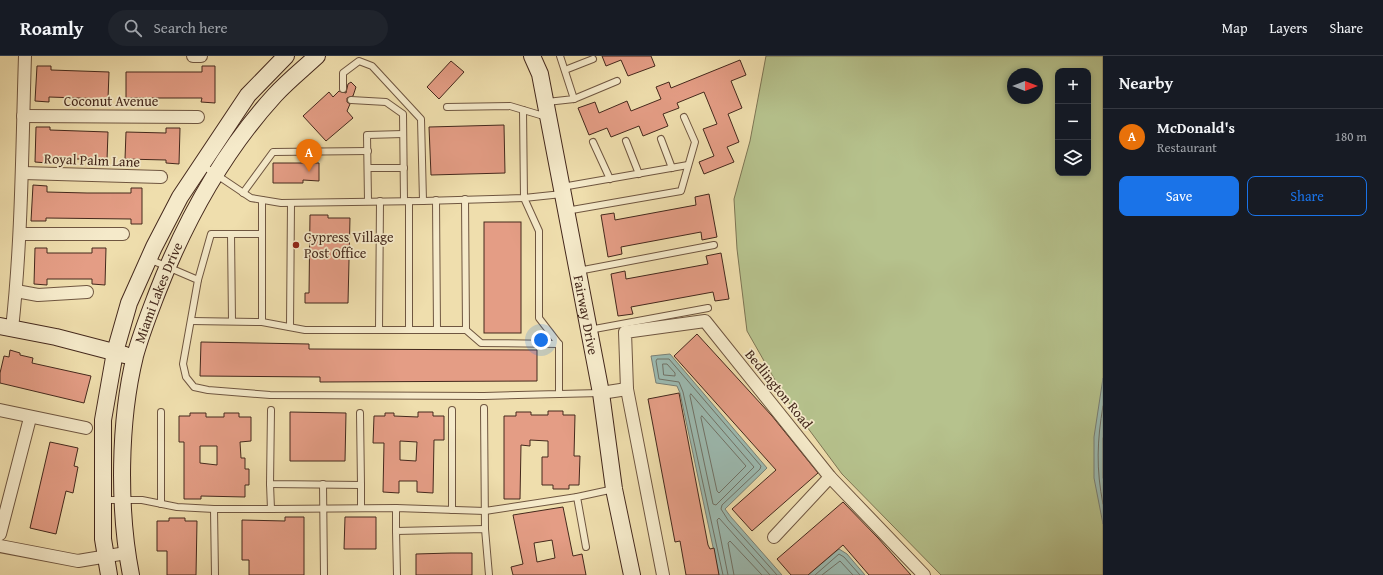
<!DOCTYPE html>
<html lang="en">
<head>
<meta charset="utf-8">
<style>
  body { margin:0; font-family:"Gentium Book Plus",serif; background:#20242c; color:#f1f3f6 }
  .controls { position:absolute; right:12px; top:12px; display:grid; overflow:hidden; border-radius:8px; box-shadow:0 2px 6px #0003 }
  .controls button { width:36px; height:36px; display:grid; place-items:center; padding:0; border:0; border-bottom:1px solid #363941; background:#171b24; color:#f1f3f6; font:20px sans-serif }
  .compass { position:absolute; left:1007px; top:12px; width:36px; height:36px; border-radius:50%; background:#171b24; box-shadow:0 2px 6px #0003; rotate:90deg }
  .you { position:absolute; left:541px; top:284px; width:14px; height:14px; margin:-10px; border:3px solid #fff; border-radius:50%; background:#1a73e8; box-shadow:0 0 0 6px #1a73e833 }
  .badge { display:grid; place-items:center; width:26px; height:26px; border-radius:50%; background:#1a73e8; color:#fff; font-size:13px; font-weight:700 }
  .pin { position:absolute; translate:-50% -33px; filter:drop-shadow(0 1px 2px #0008) }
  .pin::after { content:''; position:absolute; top:21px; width:14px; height:12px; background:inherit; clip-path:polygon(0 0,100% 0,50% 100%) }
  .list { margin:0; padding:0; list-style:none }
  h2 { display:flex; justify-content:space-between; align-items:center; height:52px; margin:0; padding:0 16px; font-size:17px }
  h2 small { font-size:13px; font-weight:400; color:#9ea1a6 }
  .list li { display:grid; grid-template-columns:26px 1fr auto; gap:12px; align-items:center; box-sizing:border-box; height:56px; padding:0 16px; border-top:1px solid #363941 }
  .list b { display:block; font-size:15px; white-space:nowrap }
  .list p { margin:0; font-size:13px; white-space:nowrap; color:#9ea1a6 }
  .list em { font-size:13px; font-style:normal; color:#9ea1a6 }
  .actions { display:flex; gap:8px; padding:12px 16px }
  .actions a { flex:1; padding:9px 0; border:1px solid #1a73e8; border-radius:8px; text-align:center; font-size:14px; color:#1a73e8 }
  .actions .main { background:#1a73e8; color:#fff }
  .icon { flex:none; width:22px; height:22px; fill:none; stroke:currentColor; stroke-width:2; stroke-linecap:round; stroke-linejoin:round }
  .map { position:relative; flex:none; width:1103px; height:519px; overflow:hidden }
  header { display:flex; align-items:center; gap:24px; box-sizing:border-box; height:56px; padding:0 20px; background:#171b24; border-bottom:1px solid #363941 }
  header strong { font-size:19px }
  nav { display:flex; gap:22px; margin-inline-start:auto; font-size:14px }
  .search { width:280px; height:36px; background:#20242c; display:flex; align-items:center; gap:10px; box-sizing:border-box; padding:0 14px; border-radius:22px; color:#9ea1a6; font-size:15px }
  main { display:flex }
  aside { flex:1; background:#171b24 }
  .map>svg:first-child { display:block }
</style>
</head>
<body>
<header>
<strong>Roamly</strong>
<div class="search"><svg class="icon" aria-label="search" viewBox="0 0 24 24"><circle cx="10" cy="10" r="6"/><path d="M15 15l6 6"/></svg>Search here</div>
<nav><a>Map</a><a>Layers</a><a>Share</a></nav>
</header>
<main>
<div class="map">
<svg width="1103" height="519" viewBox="0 0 1103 519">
  <rect width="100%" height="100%" fill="#efdead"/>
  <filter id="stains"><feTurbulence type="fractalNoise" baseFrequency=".005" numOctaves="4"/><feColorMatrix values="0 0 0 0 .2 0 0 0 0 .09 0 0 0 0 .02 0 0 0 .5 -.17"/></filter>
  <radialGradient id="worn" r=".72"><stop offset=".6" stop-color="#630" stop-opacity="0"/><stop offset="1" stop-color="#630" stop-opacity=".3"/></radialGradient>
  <path fill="#b6c28d" stroke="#7d7554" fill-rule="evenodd" d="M766,0H1103V519H941L842,418L784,340L747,275L737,193L734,143L750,85ZM1058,15H1088V117H1058ZM1013,18H1037V42H1013Z"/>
  <g fill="#9cbbb2" stroke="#798076">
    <path d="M670,298L767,412L725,453L731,461L782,519H719L680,337L677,330L656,327L651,300Z"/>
    <path d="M1103,322V468L1094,422V381Z"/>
    <path d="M839,493L847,498L865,519H808Z"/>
  </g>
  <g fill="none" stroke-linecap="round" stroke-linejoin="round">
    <g stroke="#707267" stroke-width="1">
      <path d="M663,308H667L675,317V320L664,319Z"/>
      <path d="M691,338L754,411L716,449L713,448L690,340Z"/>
      <path d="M1103,350C1097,385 1096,413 1103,448"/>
      <path d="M702,360L746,410L719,437L717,435L701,362Z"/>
      <path d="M1103,382V422"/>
      <path d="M723,519L683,336L679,326L659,323L656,305L657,303H669L761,410L760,413L722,449L721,453L728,464L777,519"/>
      <path d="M728,519L717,464L719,462L770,519"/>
      <path d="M734,519L728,487L730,485L762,519"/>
      <path d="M815,519L839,498L844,501L860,519"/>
      <path d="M822,519L840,505L853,519"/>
    </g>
  </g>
  <g fill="#e49d85" stroke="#44281c" fill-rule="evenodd">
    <path d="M602,0H651L655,10L628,20L621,4L606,10Z"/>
    <path d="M740,4L746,19L731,25L742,52L728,58L739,86L727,91L734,106L704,118L699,106L714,100L703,73L717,68L704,36L677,47L679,52L663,58L668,70L643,80L639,70L611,81L607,72L589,79L578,52L595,46L599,57L627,45L631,55L661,43L656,31L669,26L671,32Z"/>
    <path d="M451,5L464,16L439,43L427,31Z"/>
    <path d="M37,10H51V14L109,16L108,43L49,41V46L35,45Z"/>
    <path d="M202,10H215V47L201,46L202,42H126V16H202Z"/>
    <path d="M351,26L356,31L353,40L347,42V46L350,48L347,55L353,62L326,85L303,60L329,36L333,41L339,35L346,37L348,28Z"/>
    <path d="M504,69L505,117L431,119L429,71Z"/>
    <path d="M36,71H50V74L108,76L107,104L49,102L48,107L35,106Z"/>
    <path d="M166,72H180L179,108L166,107V104L125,103L126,76L166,77Z"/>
    <path d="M273,107H319V125L303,124V127H273Z"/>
    <path d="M33,129L47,130V136L87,137H131V132H142V168H131V163L46,162V165H31Z"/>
    <path d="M709,138L717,181L702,184L701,176L621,191L622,198L608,201L601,159L614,157L615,164L696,149L695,141Z"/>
    <path d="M310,159H328V162H350L348,247H305V237H309Z"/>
    <rect x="484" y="166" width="37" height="111"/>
    <path d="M35,192H47V197H92V192H106L105,229L92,228V223H47V229L34,228Z"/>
    <path d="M721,197L729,243L715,245L713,236L631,251L633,258L618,260L611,218L625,215L626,223L708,208L706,200Z"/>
    <path d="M697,278L772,360L818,417L752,475L732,453L776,414L674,300Z"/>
    <path d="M201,286L309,288V293L537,294V325L320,326V321L200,320Z"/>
    <path d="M10,294L20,297V299L33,302L32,307L91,320L84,347L0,327V317L4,300L9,301Z"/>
    <path d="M679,337L708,489L710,493L714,492L719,519H686L680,485L675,486L648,343Z"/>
    <path d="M548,355H563V359H575L574,400H580L579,429H569V433H553V429H542V401H548V385L530,384V390L521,389L520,443H504V360H516V356H531V359H548Z"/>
    <path d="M290,356L346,357L345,405H290Z"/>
    <path d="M418,356H433V360H444V384H434L433,437L417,436V425H399V437L383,436L384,387H373L374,360H385V357H394V360L418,361ZM400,385L417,386L416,405L400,404Z"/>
    <path d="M190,357H206V361H224V357H239V361H251V385L240,386L241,402H245V413H249V429H245V441L201,440V443H184V386H179V360H190ZM200,390H217V409L200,407Z"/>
    <path d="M50,386L78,392L74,410L78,411L73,437L66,435L56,478L30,472Z"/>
    <path d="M843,446L878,482L911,519H869L843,489L808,519H791L777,503Z"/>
    <path d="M563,451L573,500L582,498L586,519H513L511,511L523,508L513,459ZM552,484L555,502L537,506L534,487Z"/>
    <path d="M285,461H304V519H249V504H242V464L285,465Z"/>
    <path d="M345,461H376V493H344Z"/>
    <path d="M169,462H185V465H197L196,519H167V495H157V465H169Z"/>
    <path d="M451,497H472V519H416V498Z"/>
  </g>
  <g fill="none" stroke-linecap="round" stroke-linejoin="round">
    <g stroke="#6f5640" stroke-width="8">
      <g id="lane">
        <path d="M565,14L593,3"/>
        <path d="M343,33V17L359,5L372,10L421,63L423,145"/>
        <path d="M574,43L617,25"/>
        <path d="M351,44L386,46L403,58L404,145"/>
        <path d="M547,46L574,43L560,0"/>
        <path d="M447,51L510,50L547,61"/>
        <path d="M661,83L672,112"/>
        <path d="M626,85L639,118"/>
        <path d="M593,86L610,123"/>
        <path d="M202,109L251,142L281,147L423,145L524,142L562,138"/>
        <path d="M368,112H404"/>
        <path d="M562,131L688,109"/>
        <path d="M243,137L273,96L368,95"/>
        <path d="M436,144L437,274"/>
        <path d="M368,145L367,79L403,78"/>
        <path d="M409,145V274"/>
        <path d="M566,155L681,135L695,86L684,61"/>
        <path d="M231,178L232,265"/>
        <path d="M149,203L198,224L183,308L186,321L194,331L208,334L270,339L484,340L559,338V288L539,262V175L524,142L523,54"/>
        <path d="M578,215L714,189"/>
        <path d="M198,224L211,178H262"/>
        <path d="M191,265L262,266V144"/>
        <path d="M262,266L305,274H466L465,143"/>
        <path d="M290,271L291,147"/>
        <path d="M379,274L380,145"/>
        <path d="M466,274L481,287L559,288"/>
        <path d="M589,274L708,252"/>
        <path d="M559,338L601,337"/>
        <path d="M484,352L485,473"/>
        <path d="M271,354L270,428L361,429L360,357"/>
        <path d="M452,354V454"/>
        <path d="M323,428L324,519"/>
        <path d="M361,429V452"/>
        <path d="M104,444H142L177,451L214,453H271L270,428"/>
        <path d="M161,448V356"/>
        <path d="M396,452V475"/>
        <path d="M214,453L215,519"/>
        <path d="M271,453L396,452L485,455L577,441"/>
        <path d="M586,491L577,441L614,433"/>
        <path d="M397,519L396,475L485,473L489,519"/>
      </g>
    </g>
    <g stroke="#6f5640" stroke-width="14">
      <g id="street">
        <path d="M193,0H201"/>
        <path d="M23,60L198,61"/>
        <path d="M23,117L161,121"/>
        <path d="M20,178H123"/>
        <path d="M16,235L38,239L87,236"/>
        <path d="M12,273C22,182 22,91 25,0"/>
        <path d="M601,337L627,333"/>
        <path d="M0,354L86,372"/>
        <path d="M0,478L30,362"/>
        <path d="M774,481L830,421"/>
        <path d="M0,490L78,505L126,497"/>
        <path d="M663,519L627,333L625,276L705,265L830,421L924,519"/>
      </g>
    </g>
    <g stroke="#44281c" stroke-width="18">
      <g id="secondary">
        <path id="s1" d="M532,0L540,18L601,337L614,433L632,519"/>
        <path d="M0,270L56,281L125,299"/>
        <path d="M109,519L103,483V364L115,296L129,247L154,191L180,141L248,39L286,0"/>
        <path id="s2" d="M131,519C118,453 119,365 135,300C141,278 149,258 157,237C185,165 222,97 275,39C288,25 303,13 317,0"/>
      </g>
    </g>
    <use href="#lane" stroke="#f5eaca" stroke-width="6"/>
    <use href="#street" stroke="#f5eaca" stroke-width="12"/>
    <use href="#secondary" stroke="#f5eaca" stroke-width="16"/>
  </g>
  <circle fill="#8f2418" stroke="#f5eaca" stroke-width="1.5" cx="296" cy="189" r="4"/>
  <g text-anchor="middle" stroke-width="3.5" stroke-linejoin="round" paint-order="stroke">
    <g font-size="14" fill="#44281c" stroke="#f5eaca">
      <text x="111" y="50">Coconut Avenue</text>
      <text transform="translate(92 104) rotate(2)" y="5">Royal Palm Lane</text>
      <text dy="5" stroke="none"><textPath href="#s2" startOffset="288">Miami Lakes Drive</textPath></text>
      <text dy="5" stroke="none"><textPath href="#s1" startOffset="265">Fairway Drive</textPath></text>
      <text transform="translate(779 333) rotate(51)" y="5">Bedlington Road</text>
    </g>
    <g font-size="14" fill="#44281c" stroke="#f5eaca" text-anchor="start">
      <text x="304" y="186">Cypress Village<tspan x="304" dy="16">Post Office</tspan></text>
    </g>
  </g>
  <rect width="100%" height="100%" filter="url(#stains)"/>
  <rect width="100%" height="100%" fill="url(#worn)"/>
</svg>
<div class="controls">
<button>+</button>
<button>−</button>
<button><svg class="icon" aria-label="layers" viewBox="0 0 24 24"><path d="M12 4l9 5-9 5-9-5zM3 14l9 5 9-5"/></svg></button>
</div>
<svg class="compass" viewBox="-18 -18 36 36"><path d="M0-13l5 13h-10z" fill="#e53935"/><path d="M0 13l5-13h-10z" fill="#9ea1a6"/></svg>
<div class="you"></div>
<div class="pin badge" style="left:309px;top:116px;background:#e8710a">A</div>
</div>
<aside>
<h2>Nearby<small></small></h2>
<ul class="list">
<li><span class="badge" style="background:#e8710a">A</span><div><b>McDonald's</b><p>Restaurant</p></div><em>180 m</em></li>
</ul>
<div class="actions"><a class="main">Save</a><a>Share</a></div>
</aside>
</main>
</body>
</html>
